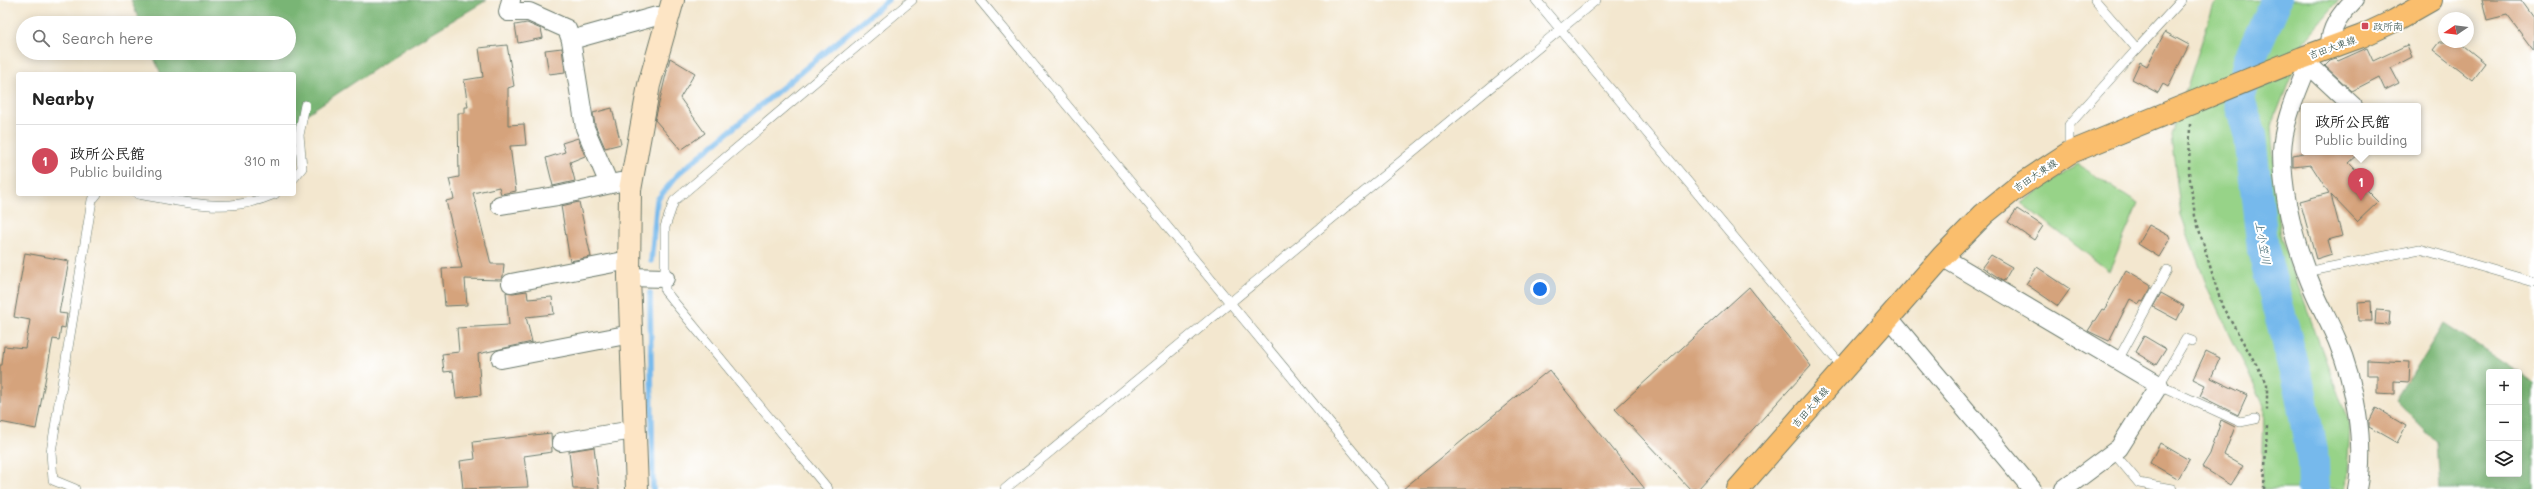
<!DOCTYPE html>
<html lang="en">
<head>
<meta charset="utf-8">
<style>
  body { margin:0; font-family:Mali,"Klee One",sans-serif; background:#f6f6f6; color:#222 }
  .controls { position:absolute; right:12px; bottom:12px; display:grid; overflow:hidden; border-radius:4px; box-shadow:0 2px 10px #0003 }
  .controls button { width:36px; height:36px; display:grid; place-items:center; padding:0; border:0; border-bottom:1px solid #e0e0e0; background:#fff; color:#222; font:20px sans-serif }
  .compass { position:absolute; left:2438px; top:12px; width:36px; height:36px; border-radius:50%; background:#fff; box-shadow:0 2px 10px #0003; rotate:257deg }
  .you { position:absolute; left:1540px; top:289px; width:14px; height:14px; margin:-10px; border:3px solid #fff; border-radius:50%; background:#1a73e8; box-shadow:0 0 0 6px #1a73e833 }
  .badge { display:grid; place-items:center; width:26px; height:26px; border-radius:50%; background:#d1495b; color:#fff; font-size:13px; font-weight:700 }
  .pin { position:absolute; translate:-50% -33px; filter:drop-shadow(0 1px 2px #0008) }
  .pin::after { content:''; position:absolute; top:21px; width:14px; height:12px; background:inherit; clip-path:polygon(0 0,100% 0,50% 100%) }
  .popup { position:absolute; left:2301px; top:103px; width:120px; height:52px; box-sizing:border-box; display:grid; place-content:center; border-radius:4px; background:#fff; filter:drop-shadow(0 1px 3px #0005); font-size:13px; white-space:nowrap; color:#767676 }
  .popup b { font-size:15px; color:#222 }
  .popup::after { content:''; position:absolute; left:50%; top:100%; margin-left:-8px; border:8px solid transparent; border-top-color:#fff }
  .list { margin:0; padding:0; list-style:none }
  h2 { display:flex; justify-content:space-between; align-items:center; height:52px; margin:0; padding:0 16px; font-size:17px }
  h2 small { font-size:13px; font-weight:400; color:#767676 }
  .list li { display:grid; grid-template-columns:26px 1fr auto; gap:12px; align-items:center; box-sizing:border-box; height:72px; padding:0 16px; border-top:1px solid #e0e0e0 }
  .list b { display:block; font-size:15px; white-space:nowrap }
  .list p { margin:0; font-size:13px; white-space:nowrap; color:#767676 }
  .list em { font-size:13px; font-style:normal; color:#767676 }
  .icon { flex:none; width:22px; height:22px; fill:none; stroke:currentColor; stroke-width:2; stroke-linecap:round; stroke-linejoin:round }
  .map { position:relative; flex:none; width:2534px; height:489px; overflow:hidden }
  .search { position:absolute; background:#fff; box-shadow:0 2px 10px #0003; left:16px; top:16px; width:280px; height:44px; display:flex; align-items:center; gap:10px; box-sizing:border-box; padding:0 14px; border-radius:22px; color:#767676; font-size:15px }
  .panel { position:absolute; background:#fff; box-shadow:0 2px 10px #0003; left:16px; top:72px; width:280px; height:124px; border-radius:4px }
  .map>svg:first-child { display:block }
</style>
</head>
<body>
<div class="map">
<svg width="2534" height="489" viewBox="0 0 2534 489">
  <rect width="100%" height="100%" fill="#fff"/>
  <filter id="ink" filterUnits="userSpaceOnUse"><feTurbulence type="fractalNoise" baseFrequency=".025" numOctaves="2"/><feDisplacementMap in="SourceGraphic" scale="8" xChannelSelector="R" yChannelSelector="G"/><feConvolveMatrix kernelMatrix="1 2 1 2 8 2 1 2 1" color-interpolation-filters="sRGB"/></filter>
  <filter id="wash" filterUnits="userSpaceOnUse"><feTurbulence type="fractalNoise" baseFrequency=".012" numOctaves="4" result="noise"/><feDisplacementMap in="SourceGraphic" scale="16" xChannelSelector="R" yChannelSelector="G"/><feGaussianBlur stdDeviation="0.9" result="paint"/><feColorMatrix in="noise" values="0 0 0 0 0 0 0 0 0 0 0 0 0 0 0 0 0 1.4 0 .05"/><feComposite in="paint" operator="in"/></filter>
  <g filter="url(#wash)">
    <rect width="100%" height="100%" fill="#f3e7cf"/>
    <g fill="#97d388" stroke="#5b885e">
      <path d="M2218,0H2339L2306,39L2271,127L2281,239L2350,426L2346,489H2262L2264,406L2208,289L2181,216L2171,136L2214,4Z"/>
      <path d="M2078,164L2138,204L2109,271L2021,203Z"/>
    </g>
    <g fill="#79b574" stroke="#4c7954" fill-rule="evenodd">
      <path d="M131,0H487L406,48L308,113L294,127V74H161L152,53H289V23H140Z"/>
      <path d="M2444,323L2534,382V489H2440L2437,443L2396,401ZM2489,372H2519V474H2489Z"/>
    </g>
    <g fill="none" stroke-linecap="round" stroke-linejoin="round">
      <g stroke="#76b9ec" stroke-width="5.5">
        <path d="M651,261L657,200L679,173L888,0"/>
        <path d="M650,293L653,489"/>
      </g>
      <path stroke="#76b9ec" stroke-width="32" d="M2276,0L2249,61L2239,100L2250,136L2263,250L2301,395L2313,462L2314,489"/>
    </g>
    <g id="blocks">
      <g fill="#d5a37b">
        <path d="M2482,0H2521L2534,18V51L2507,15L2487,20Z"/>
        <path d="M527,23L541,29L543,38L518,43L515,25Z"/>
        <path d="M2165,32L2189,45L2168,87L2163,84L2158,93L2132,79L2140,62L2147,66Z"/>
        <path d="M2439,42H2459L2485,63L2472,80L2433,50Z"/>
        <path d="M507,45L514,86L508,88V125L524,124L526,145L510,146L516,191L501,194L499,187L473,193L491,264H504L503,276L501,280L465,279L467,305L445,306L442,269L462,268L446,201L454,199L449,179L459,177L458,113H465V107H468L464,80L483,77L479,48Z"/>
        <path d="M2407,45L2412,57L2391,68L2399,83L2385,90L2379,77L2352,91L2325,66L2330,61L2336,59L2338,61L2367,48L2373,61Z"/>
        <path d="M562,48L565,72L549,74L545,50Z"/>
        <path d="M670,58L695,73L680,98L705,133L681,150L655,120Z"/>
        <path d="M612,108L621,144L605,148L595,125L593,113Z"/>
        <path d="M578,138L585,156L570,162L575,181L553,186L546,158L565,152L562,143Z"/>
        <path d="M2308,152H2361L2349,163L2370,184L2366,190L2378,202L2357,222L2331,195L2342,236L2328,240L2332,254L2316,259L2300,201L2329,193L2311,165L2293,167V155Z"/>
        <path d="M579,202L591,257L570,261L561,206Z"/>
        <path d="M2017,209L2043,226L2034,240L2008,222Z"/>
        <path d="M2149,225L2171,237L2159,257L2138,244Z"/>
        <path d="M25,253L69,261L59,313L67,314L65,328L61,327L59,340L53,339L36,429L0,422V365H2L4,346L25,348L30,320L14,317Z"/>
        <path d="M1991,255L2012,267L2004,281L1982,267Z"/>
        <path d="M2037,267L2070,289L2058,306L2026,284Z"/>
        <path d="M2126,270L2150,284L2151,288L2143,302L2141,301L2139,304L2130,299L2109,341L2088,331L2102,309L2104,310Z"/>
        <path d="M1749,287L1811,366L1698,489H1690L1615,409Z"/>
        <path d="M527,291L528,299L552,297L554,314L526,317L532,342L478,354L481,395L456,398L453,371L444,372L442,354L459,352L457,328L509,325L506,292L513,293Z"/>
        <path d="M2161,293L2184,306L2177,320L2153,307Z"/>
        <path d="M2371,301L2372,321H2359L2358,302Z"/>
        <path d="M2376,310L2390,311L2389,325L2375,324Z"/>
        <path d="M2144,336L2166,349L2156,365L2135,352Z"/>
        <path d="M2206,351L2220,358L2211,378L2247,395L2238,415L2200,396L2205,385L2193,379Z"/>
        <path d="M2367,360L2410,362L2409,382L2394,381V394L2377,393V375H2367Z"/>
        <path d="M1549,370L1645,489H1403Z"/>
        <path d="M2376,408L2406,426L2397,443L2369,427V422Z"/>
        <path d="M2221,420L2235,427L2224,455L2243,466L2231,485L2202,467L2210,454Z"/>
        <path d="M551,433L552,452L524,456L528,487L463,489L460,461L475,459L473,442Z"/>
        <path d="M2160,443L2189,460L2178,479L2150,463Z"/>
        <path d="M594,447L599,489H573L569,451Z"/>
      </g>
    </g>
  </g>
  <g filter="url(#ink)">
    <use href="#blocks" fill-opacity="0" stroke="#69786a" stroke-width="1"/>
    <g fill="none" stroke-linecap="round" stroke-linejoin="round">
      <g stroke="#69786a" stroke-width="10">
        <g id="lane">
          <path d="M980,0L1384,489"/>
          <path d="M1536,0L1844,369"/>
          <path d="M2137,49L2182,0"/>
          <path d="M2069,153V125L2137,49L2095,0"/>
          <path d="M294,178L302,168L299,135L305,105"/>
          <path d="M138,194C187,202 227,215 275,194"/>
          <path d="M2306,272L2420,249L2534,282"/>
          <path d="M2192,341L2186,339L2159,385L2240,422L2255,419"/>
          <path d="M2118,360L2167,270"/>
          <path d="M2113,452L2139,483L2172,489"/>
          <path d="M75,489L53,480L51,452L92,200L97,194"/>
          <path d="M828,489L665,291V227L674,201L912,0"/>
          <path d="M1005,489L1596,0"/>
        </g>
      </g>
      <g stroke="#69786a" stroke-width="20">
        <g id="street">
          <path d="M511,0L508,12H529L567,29L571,40"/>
          <path d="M2330,48C2329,28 2341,14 2354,0"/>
          <path d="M2312,54C2301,85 2283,118 2282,152C2282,192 2292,233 2306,271C2314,295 2327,317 2337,340C2355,383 2366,444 2357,489"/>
          <path d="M2308,64L2353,106"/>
          <path d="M609,184L585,128L571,40L657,16L667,17"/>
          <path d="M500,205L557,196L620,182"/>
          <path d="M1942,257L2159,385L2119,448L2064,489"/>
          <path d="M629,277L665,278"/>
          <path d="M511,283L629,260"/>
          <path d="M1889,318L2032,489"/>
          <path d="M501,359L631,334"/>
          <path d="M561,442L633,430"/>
        </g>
      </g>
      <g stroke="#69786a" stroke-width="24">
        <path id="secondary" d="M637,489L629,277L630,190L649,85L673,0"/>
      </g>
      <g stroke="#69786a" stroke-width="24">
        <path id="primary" d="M1738,489L1942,257L1984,214L2016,188L2069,153L2302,58L2362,36L2394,21L2431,0"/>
      </g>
      <g stroke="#69786a" stroke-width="2.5" stroke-dasharray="3 3" stroke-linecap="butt">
        <path d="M2190,124L2189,172L2195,216L2222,306L2267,383V413"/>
        <path d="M2264,489L2267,426"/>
      </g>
      <use href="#lane" stroke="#fff" stroke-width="9"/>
      <use href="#street" stroke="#fff" stroke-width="18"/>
      <use href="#secondary" stroke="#fde5c5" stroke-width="22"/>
      <use href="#primary" stroke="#fabe6d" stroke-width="22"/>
    </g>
  </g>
  <rect fill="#d1495b" stroke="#fff" stroke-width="1.5" x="2361" y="22" width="8" height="8" rx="2"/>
  <g text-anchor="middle" stroke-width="4" stroke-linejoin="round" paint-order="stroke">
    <g font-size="10" fill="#1f3d34" stroke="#fff" text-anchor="start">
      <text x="2373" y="30">政所南</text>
    </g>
    <g font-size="10" fill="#1f3d34" stroke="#fff">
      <text transform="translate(2332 47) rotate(-20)" y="4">吉田大東線</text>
      <text transform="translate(2035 175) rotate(-34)" y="4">吉田大東線</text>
      <text transform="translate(1810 407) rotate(-49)" y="4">吉田大東線</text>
    </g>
    <g font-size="11" font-style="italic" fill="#39626b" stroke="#fff">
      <text transform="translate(2263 243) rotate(80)" y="4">上小笠川</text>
    </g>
  </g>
</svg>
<div class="controls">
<button>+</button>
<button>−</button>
<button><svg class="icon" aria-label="layers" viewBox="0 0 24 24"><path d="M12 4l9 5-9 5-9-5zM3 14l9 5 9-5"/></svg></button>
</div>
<svg class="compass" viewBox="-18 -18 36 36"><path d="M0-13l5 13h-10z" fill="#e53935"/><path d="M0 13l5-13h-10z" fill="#767676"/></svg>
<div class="you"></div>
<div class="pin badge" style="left:2361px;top:201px">1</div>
<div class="popup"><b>政所公民館</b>Public building</div>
<div class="search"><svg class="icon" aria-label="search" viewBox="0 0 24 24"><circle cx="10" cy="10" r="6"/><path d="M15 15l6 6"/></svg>Search here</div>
<section class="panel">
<h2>Nearby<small></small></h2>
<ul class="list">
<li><span class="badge">1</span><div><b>政所公民館</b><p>Public building</p></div><em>310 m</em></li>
</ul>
</section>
</div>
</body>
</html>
